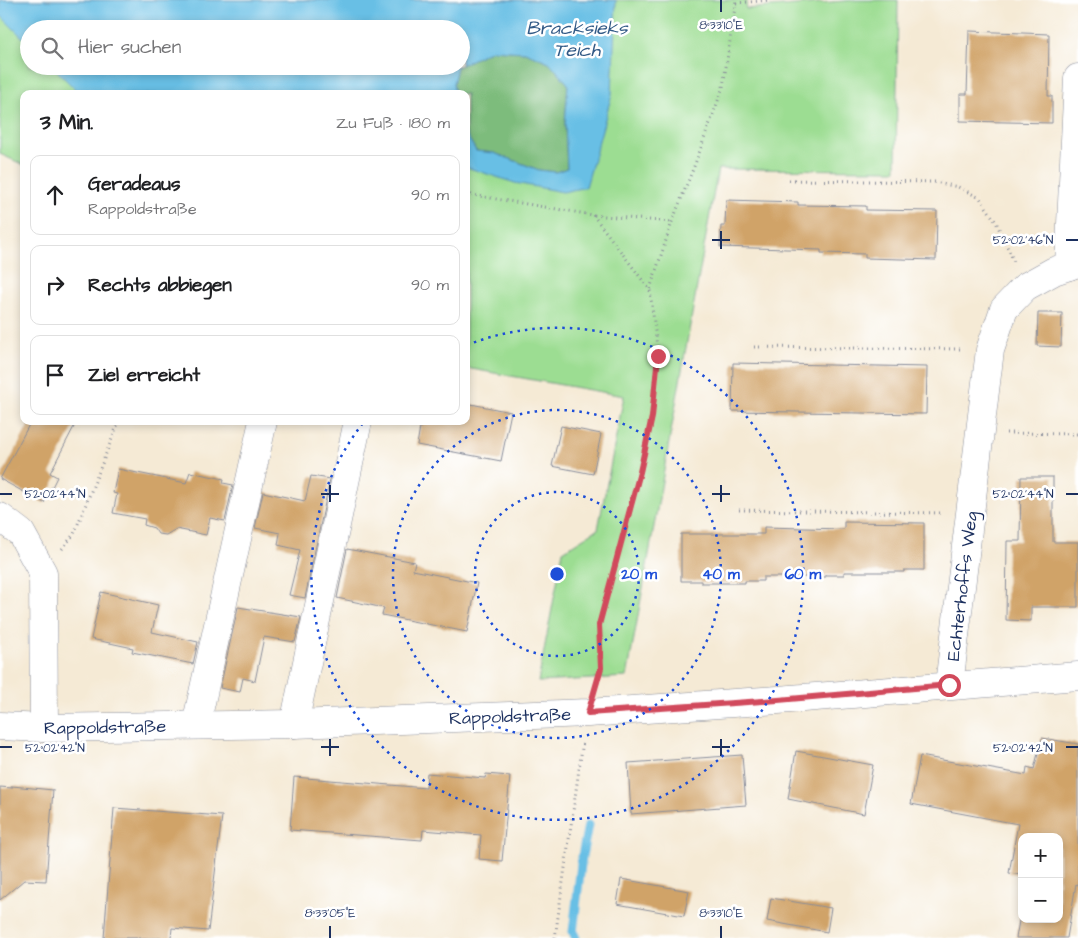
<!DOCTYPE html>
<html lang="de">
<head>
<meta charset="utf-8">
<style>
  body { margin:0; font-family:"Architects Daughter",sans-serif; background:#f6f6f6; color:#202124 }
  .controls { position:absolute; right:15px; bottom:15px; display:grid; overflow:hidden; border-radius:10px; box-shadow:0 2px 8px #0003 }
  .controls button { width:45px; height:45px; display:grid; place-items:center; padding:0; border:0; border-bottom:1px solid #e0e0e0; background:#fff; color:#202124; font:25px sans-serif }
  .stop { position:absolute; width:15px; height:15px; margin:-11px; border:4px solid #d1495b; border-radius:50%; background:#fff }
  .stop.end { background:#d1495b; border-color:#fff; box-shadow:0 1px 5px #0008 }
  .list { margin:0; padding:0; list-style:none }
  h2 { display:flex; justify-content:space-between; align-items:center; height:65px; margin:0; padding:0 20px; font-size:21px }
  h2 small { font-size:16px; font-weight:400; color:#757577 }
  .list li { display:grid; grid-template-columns:32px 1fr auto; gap:15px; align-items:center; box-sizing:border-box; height:80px; margin:0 10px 10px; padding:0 10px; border:1px solid #e0e0e0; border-radius:10px }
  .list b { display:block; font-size:19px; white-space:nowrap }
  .list p { margin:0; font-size:16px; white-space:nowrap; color:#757577 }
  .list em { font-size:16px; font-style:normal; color:#757577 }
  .icon { flex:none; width:28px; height:28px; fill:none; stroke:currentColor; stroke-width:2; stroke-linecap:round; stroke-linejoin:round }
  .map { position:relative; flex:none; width:1078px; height:938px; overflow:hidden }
  .search { position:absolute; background:#fff; box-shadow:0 2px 8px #0003; left:20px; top:20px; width:450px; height:55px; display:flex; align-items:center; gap:12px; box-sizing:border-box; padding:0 18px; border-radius:28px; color:#757577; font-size:19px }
  .panel { position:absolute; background:#fff; box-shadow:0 2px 8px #0003; left:20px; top:90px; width:450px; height:335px; border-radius:10px }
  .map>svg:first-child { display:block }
</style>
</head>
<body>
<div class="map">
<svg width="1078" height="938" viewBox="0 0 1078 938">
  <rect width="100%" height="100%" fill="#fff"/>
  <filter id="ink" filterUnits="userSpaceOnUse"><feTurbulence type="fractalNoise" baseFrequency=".02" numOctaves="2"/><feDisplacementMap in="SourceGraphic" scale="10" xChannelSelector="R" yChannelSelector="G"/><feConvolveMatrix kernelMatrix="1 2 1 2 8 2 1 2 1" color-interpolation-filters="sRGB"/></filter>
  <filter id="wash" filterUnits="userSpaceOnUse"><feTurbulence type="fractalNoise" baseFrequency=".0096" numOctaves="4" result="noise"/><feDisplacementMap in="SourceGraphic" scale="20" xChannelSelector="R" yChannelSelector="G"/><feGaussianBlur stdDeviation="1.12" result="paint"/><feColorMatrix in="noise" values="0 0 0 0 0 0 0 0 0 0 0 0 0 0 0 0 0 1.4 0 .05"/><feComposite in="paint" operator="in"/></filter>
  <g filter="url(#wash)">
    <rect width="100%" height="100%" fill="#f5ead5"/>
    <path fill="#9cdd92" stroke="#5c8678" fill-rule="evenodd" d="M0,0H747L746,9L856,0H898L896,170L718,169L627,677L538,682L563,551L598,529L624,396L466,368V94H24V165L0,154ZM29,29H461V66H29Z"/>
    <path fill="#7dbc7c" stroke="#4c766d" d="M492,50L525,52L549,62L568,84L565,124L567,168L556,172L539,170L494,153L476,151L466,134V94H455L453,84L457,67Z"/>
    <g fill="#68bfe5" stroke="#4277a2">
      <path d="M0,0H616L612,94L586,187L563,192L515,183L466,167V134L476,151L494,153L539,170L556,172L567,168L565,124L568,84L549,62L525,52L492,50L461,65V29H29V44L0,15Z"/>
      <path d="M52,66H459L457,67L453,84L455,94H80Z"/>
    </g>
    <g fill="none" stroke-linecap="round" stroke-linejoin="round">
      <path stroke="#68bfe5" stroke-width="9" d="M576,938L573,932L582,856L588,825"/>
    </g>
    <g id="blocks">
      <g fill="#d0a367">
        <path d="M969,31L1049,34L1048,96H1052V123L960,121V94H967Z"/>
        <path d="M726,200L798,202V205L866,206V210L937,211L936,260L865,258V254L821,253V250L720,247L721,226H725Z"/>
        <path d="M1038,313H1062L1061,347L1037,346Z"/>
        <path d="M733,363L927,367L926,414L732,411Z"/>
        <path d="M466,403L511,412L501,461L417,445L421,421H466Z"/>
        <path d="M31,421H77L50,473L57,477L44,503L0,479Z"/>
        <path d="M561,426L601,434L593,474L552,466Z"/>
        <path d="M118,469L186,483L190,472L224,479L223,483L233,485L225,521L210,518L206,535L176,529L166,535L158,534L154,528L144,525L145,519L113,513L117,494L113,493Z"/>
        <path d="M311,476L330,479L305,598L289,595L300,550L278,545L280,533L255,528L263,492L305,501Z"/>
        <path d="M1021,477H1053V542H1078V607H1031V621L1006,620L1007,541H1020Z"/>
        <path d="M844,522L924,523V570H904V572H844V575H826V577H763V581H745V583H701V581H681V534H764V527L844,529Z"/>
        <path d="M347,549L415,562L413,570L477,583L467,632L382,615L384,608L337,598Z"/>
        <path d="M101,592L158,605L152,632L198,642L193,664L132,652L133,648L91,639Z"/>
        <path d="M238,607L301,617L295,642L264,637L255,681L243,678L240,692L220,688Z"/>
        <path d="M1042,738L1078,744V885L1076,884L1067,938H1016L1022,904V919H1059V837H1022V875L1009,873L1018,824L911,804L920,756L1026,775L1027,767L1034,769Z"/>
        <path d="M796,751L873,765L864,814L788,799Z"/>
        <path d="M742,755L746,805L631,814L628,763Z"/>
        <path d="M427,773L485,778L486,774L510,776L502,861L479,859L481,835L423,830L422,840L290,830L294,777L426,788Z"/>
        <path d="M12,786L53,790L46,881L24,880L0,900V787L12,788Z"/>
        <path d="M114,808L222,816L208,931L172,928L171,938H104Z"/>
        <path d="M621,879L689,891L684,916L617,904Z"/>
        <path d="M771,898L831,908L827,932L767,921Z"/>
      </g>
    </g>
  </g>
  <g filter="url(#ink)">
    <use href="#blocks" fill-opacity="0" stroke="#888c9a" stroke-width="1"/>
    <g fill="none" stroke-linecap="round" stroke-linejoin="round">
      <g stroke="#888c9a" stroke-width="29">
        <g id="minor">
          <path d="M1069,266L1078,78"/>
          <path d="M0,517L21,533L43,573L44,728"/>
          <path d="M949,685L990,350L1004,309L1025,287L1054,271L1078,263"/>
          <path d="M294,724L358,421"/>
          <path d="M196,725L263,421"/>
          <path d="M0,726L44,728L294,724L588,713L778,700L1078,676"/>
        </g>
      </g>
      <g stroke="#888c9a" stroke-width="3" stroke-dasharray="1 4" stroke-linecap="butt">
        <path d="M736,3L771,0"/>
        <path d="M789,180L935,182L958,187L980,198L996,222L1014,262"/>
        <path d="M466,194L593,215L672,222"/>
        <path d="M593,215L650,290L658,355L652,417L640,472L599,625L601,668L596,686"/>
        <path d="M650,289L672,222L695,164L723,87L736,0"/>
        <path d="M754,347L963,349"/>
        <path d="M1006,433L1078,434"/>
        <path d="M739,510L943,513"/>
        <path d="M62,549L74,534L119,421"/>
        <path d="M555,938L583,741"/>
      </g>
      <use href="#minor" stroke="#fff" stroke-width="28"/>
    </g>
  </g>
  <g fill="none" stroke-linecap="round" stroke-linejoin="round" filter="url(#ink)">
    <path stroke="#d1495b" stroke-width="6" d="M658,356L652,417L640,472L599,625L601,668L588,713L778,700L949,685"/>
  </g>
  <path fill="none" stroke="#1b2f5e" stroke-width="2" d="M721,0V12M721,231V249M712,240H730M1066,240H1078M330,485V502M721,485V502M0,494H12M321,494H339M712,494H730M1066,494H1078M330,739V756M721,739V756M0,747H12M321,747H339M712,747H730M1066,747H1078M330,926V938M721,926V938"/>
  <g fill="none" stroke="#1d4ed8" stroke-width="2.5" stroke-dasharray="2.5 5">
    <circle cx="557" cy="574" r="82"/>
    <circle cx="557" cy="574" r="164"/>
    <path d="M467 345A246 246 0 1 1 363 423"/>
  </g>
  <g text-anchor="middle" stroke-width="5" stroke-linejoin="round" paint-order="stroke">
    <g font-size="18" fill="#1b2f5e" stroke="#fff">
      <text transform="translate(962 586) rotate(-83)" y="6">Echterhoffs Weg</text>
      <text transform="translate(510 716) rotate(-2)" y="6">Rappoldstraße</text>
      <text transform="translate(105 727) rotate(-1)" y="6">Rappoldstraße</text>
    </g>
    <g font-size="19" font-style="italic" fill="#325a86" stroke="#fff">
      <text x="577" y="34">Bracksieks<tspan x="577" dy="22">Teich</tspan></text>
    </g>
  </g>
  <g font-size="12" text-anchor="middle" fill="#1b2f5e" stroke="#fff" stroke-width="5" stroke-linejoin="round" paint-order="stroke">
    <text x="721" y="29">8°33'10"E</text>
    <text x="1023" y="244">52°02'46"N</text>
    <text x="55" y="498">52°02'44"N</text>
    <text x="1023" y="498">52°02'44"N</text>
    <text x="55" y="752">52°02'42"N</text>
    <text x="1023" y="752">52°02'42"N</text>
    <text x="330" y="917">8°33'05"E</text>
    <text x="721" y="917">8°33'10"E</text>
  </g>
  <circle cx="557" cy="574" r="8" fill="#1d4ed8" stroke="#fff" stroke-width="2.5"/>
  <g font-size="15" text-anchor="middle" font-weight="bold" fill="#1d4ed8" stroke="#fff" stroke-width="5" stroke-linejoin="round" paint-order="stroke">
    <text x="639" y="579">20 m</text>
    <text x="721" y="579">40 m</text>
    <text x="803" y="579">60 m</text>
  </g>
</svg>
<div class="controls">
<button>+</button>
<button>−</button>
</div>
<div class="stop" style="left:949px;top:685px"></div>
<div class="stop end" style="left:658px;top:356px"></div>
<div class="search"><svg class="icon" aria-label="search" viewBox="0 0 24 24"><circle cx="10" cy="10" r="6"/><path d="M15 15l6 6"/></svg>Hier suchen</div>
<section class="panel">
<h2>3 Min.<small>Zu Fuß · 180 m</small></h2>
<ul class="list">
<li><svg class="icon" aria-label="ahead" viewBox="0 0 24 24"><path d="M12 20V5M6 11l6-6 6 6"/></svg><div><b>Geradeaus</b><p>Rappoldstraße</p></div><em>90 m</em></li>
<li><svg class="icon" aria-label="right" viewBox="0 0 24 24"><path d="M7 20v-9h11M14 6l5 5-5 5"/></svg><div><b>Rechts abbiegen</b></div><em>90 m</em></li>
<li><svg class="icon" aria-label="arrive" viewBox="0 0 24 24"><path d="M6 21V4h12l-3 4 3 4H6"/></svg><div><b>Ziel erreicht</b></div></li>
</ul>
</section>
</div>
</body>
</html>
